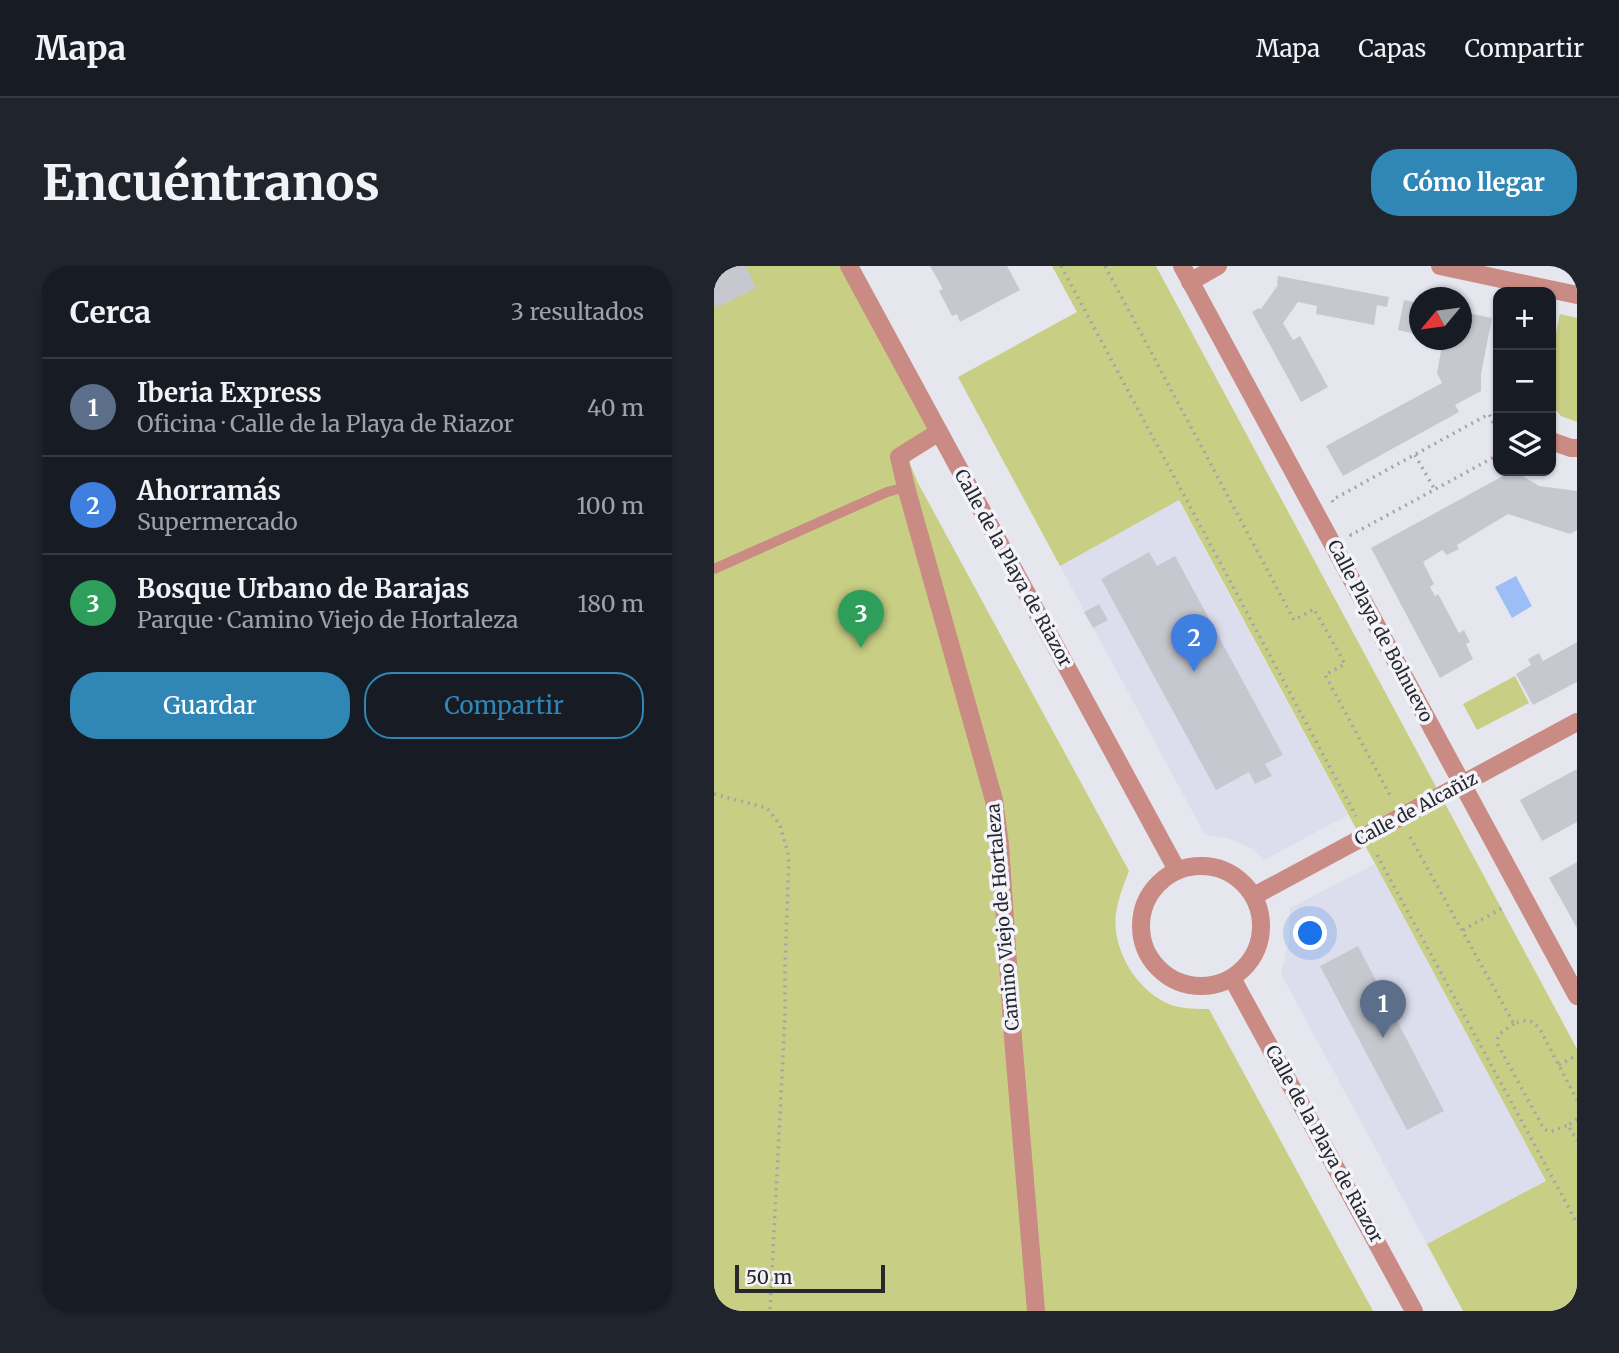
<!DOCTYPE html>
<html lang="es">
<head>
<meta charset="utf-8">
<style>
  body { margin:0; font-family:Merriweather,serif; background:#20242c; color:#f1f3f6 }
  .controls { position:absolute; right:21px; top:21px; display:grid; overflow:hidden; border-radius:14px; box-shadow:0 2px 5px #0004 }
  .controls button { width:63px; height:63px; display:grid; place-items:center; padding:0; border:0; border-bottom:2px solid #363941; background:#171b24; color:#f1f3f6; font:35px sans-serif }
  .compass { position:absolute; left:695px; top:21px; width:63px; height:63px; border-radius:50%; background:#171b24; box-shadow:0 2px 5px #0004; rotate:241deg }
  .scale { position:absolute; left:21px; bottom:18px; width:150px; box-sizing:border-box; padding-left:7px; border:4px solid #28282b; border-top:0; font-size:19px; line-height:24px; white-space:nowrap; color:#28282b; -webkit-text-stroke:5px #f3f4fb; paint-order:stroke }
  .you { position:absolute; left:597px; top:668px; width:24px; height:24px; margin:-18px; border:5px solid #fff; border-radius:50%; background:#1a73e8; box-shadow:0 0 0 10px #1a73e833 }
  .badge { display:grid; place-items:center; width:46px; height:46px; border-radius:50%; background:#3087b5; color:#fff; font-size:23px; font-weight:700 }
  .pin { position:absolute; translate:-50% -58px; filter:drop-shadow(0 2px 4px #0008) }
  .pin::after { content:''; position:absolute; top:37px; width:24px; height:21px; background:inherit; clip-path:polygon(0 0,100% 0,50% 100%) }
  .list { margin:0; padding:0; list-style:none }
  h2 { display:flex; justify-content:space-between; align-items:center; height:91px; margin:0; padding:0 28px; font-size:30px }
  h2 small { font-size:23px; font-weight:400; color:#9ea1a6 }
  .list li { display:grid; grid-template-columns:46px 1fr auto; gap:21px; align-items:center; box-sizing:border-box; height:98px; padding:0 28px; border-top:2px solid #363941 }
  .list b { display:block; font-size:26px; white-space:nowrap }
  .list p { margin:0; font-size:23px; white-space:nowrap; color:#9ea1a6 }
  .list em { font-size:23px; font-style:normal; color:#9ea1a6 }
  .actions { display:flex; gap:14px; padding:21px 28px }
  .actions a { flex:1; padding:16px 0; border:2px solid #3087b5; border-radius:28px; text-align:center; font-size:24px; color:#3087b5 }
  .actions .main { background:#3087b5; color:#fff }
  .icon { flex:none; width:38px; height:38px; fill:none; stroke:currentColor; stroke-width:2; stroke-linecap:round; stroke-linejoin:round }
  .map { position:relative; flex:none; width:863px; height:1045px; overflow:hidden; border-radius:28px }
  header { display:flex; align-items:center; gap:42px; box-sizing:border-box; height:98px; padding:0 35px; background:#171b24; border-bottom:2px solid #363941 }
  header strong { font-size:33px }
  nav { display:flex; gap:38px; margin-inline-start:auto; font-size:24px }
  .intro { display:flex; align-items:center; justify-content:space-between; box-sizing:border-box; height:168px; padding:0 42px }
  h1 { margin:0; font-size:49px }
  .button { padding:18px 32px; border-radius:28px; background:#3087b5; color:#fff; font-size:24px; font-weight:700 }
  main { display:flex; gap:42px; padding:0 42px }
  aside { flex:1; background:#171b24; border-radius:28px; box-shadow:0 2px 5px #0004 }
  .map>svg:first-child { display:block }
</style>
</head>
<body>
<header>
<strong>Mapa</strong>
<nav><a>Mapa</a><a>Capas</a><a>Compartir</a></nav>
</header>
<div class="intro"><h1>Encuéntranos</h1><a class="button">Cómo llegar</a></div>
<main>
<aside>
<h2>Cerca<small>3 resultados</small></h2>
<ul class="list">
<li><span class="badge" style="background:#5c6f8a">1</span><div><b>Iberia Express</b><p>Oficina · Calle de la Playa de Riazor</p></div><em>40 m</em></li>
<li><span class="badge" style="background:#3f7fe0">2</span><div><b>Ahorramás</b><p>Supermercado</p></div><em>100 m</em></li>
<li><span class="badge" style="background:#2e9e5b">3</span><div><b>Bosque Urbano de Barajas</b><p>Parque · Camino Viejo de Hortaleza</p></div><em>180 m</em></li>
</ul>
<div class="actions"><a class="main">Guardar</a><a>Compartir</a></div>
</aside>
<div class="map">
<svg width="863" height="1045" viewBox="0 0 863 1045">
  <rect width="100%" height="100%" fill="#e6e7ee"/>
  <g fill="#dddeed">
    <path d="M464,234L634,549L550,594L538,583L526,577L513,572L491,569L346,300Z"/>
    <path d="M661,598L833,915L713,978L567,708L575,675L576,642Z"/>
  </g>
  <g fill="#c8ce83">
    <path d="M0,0H135L225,166L191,186L204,217L415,605C410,618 404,633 402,647C397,683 423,726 457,739C469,743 483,743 495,743L659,1045H0Z"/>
    <path d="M338,0H442L863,783V1045H749L713,978L832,915L465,234L346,300L244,111L363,46Z"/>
    <path d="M846,48L863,52V156L847,150L837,139V91Z"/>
    <path d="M801,410L815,437L763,464L749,438Z"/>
  </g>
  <path fill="#9cbdf6" d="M802,310L818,340L798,352L781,321Z"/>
  <g fill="#c7c8cf">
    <path d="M0,0H32L42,22L2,42L0,39Z"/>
    <path d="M216,0H293L306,24L246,56L243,48L238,50L225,25L229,23Z"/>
    <path d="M564,10L675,31L673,41L663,39L660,59L602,48L603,40L584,36L569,57L579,74L586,70L614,121L587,136L538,46L545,42L547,43L564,19L563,18Z"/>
    <path d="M690,34L706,37V69L684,64Z"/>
    <path d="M748,46L778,52L767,108V125L741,139L745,146L629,210L612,180L728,117L723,107L729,74H748Z"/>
    <path d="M798,205H801L825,220L863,225V264L856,268L794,248L743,279L745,283L733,289L728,284L709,296L720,318L716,321L721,330L724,328L745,367L750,364L756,376L752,378L759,393L726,412L657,282Z"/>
    <path d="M435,286L443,300L461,290L569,489L551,498L558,510L541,518L535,506L502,524L387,313Z"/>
    <path d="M385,338L394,354L379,362L370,346Z"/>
    <path d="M863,376V416L819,439L802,408L817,399L814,393L825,387L829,395Z"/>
    <path d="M863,503V556L828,575L806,534Z"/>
    <path d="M863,596V662L835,612Z"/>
    <path d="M644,680L730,845L693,864L606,700Z"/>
  </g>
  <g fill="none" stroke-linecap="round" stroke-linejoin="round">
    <g stroke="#a4a5ab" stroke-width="3.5" stroke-dasharray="2 5" stroke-linecap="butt">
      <path d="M347,0L642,550"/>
      <path d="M391,0L580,354L600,343L631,398L611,409L677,531"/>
      <path d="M701,189L721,224"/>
      <path d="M619,236L618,234L775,148L784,166"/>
      <path d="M636,268L637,269L784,189"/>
      <path d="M0,528L53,542L66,559L75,591L71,700V749L56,1045"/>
      <path d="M696,571L800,758C814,752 818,753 827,765L863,834"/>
      <path d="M663,589L863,957"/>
      <path d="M749,664L790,641"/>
      <path d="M800,758C791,764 781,768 784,779L830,863L836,866L854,859"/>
      <path d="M845,799L863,789"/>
      <path d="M863,853L854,859L863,875"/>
    </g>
    <path stroke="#c98b83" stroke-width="10" d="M0,303L173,226L192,221"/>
    <g stroke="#c98b83" stroke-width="18">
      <path d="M135,0L463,604"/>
      <path d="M468,0L863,730"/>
      <path d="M726,0L863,29"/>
      <path d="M476,16L504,0"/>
      <path d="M225,166L185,191L192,221L280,534L286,579L299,772L322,1045"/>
      <path d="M837,175L857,182H863"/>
      <circle cx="487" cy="660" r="60"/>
      <path d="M540,630L863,456"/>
      <path d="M518,712L700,1045"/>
    </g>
  </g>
  <g text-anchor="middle" stroke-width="7" stroke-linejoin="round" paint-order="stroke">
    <g font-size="18" fill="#28282b" stroke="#f3f4fb">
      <text transform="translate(299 302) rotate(61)" y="6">Calle de la Playa de Riazor</text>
      <text transform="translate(666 365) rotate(62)" y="6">Calle Playa de Bolnuevo</text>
      <text transform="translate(702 543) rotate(-28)" y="6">Calle de Alcañiz</text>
      <text transform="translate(289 651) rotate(-95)" y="6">Camino Viejo de Hortaleza</text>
      <text transform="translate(610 878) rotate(61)" y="6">Calle de la Playa de Riazor</text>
    </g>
  </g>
</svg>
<div class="controls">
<button>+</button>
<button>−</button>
<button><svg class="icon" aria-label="layers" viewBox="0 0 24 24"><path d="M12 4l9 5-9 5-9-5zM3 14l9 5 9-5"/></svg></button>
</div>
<svg class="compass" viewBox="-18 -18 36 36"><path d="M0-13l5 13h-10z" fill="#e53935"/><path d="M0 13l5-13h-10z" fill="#9ea1a6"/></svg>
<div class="scale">50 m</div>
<div class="you"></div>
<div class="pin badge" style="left:669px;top:772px;background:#5c6f8a">1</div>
<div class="pin badge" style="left:480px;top:406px;background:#3f7fe0">2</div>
<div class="pin badge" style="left:147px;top:382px;background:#2e9e5b">3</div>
</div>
</main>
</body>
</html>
